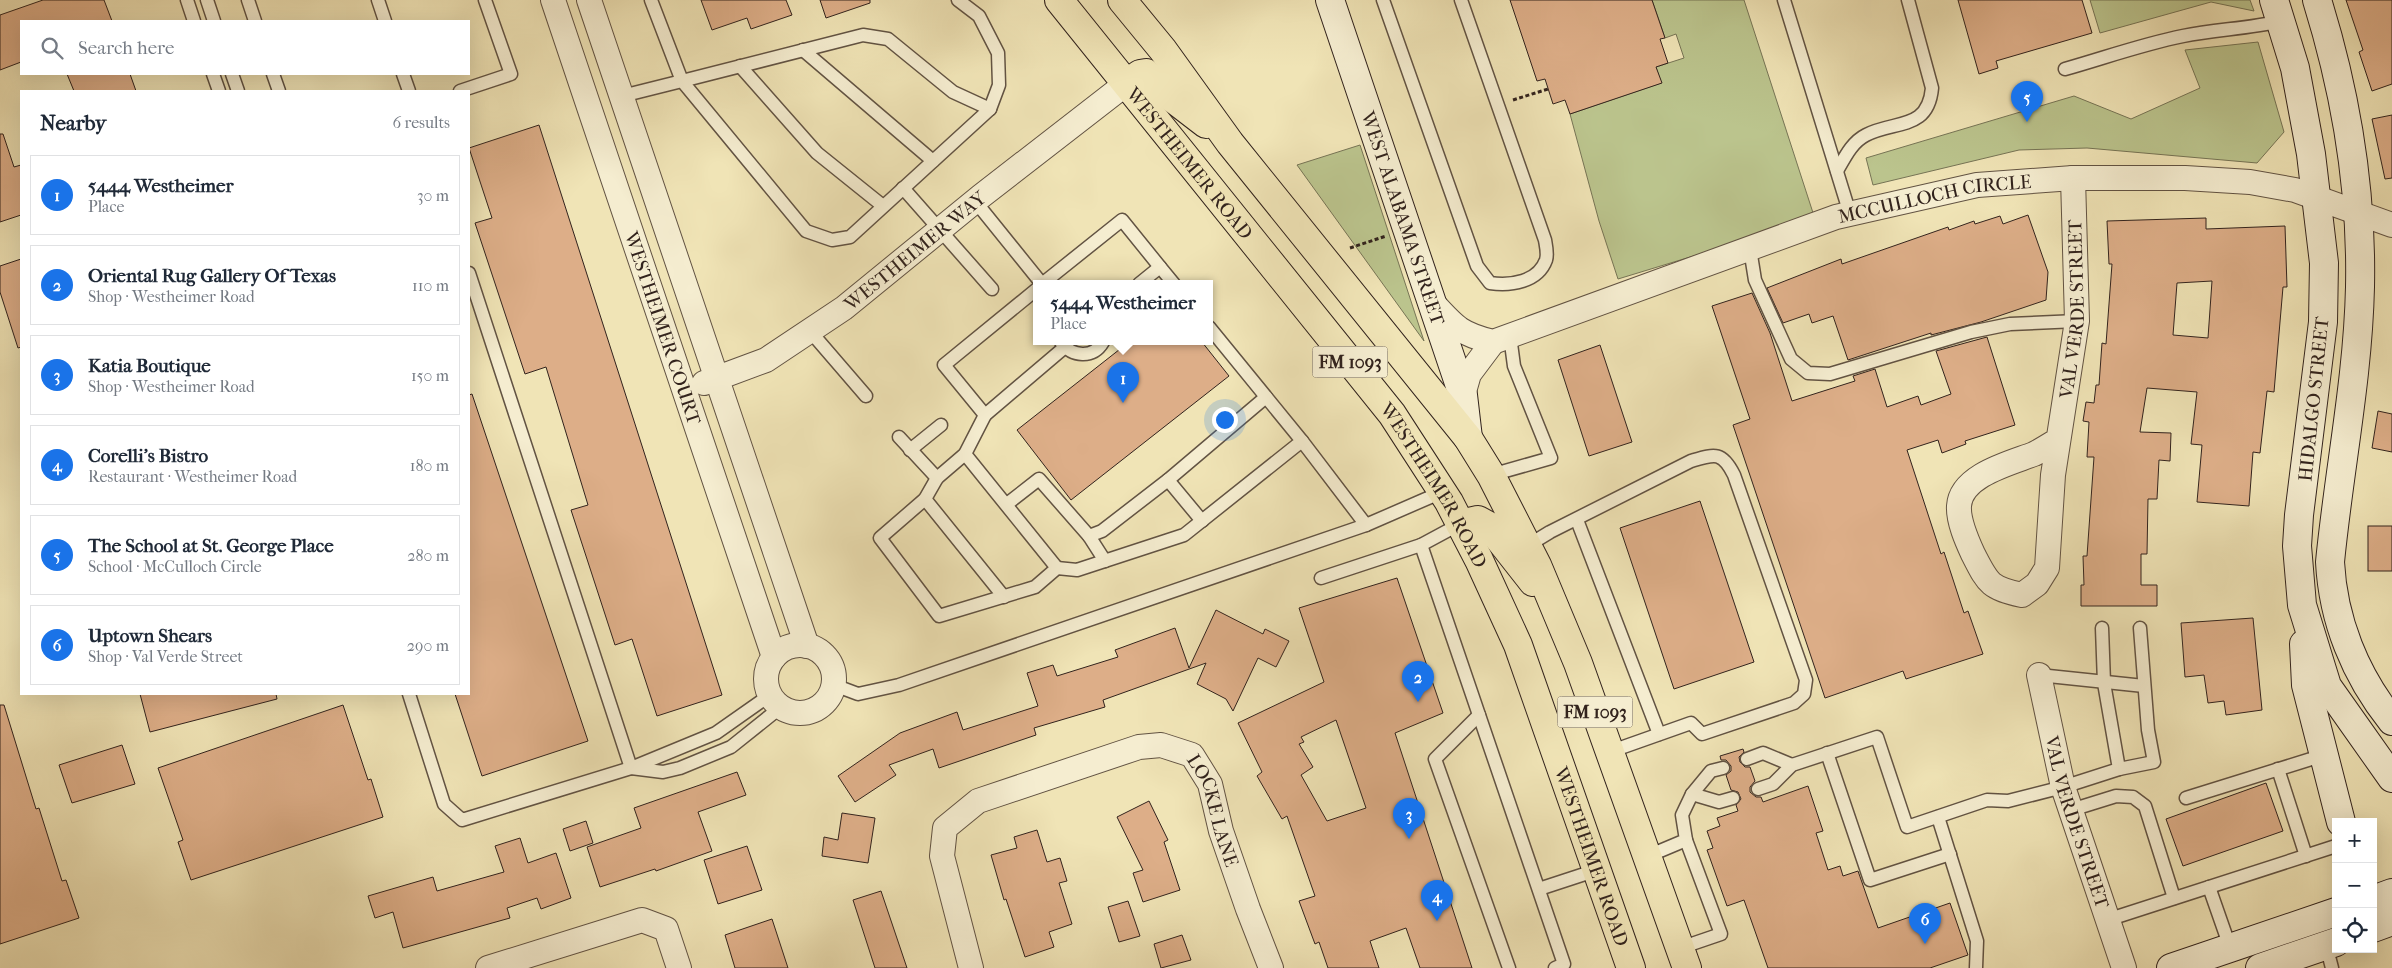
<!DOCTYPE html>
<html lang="en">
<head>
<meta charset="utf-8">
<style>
  body { margin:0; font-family:"IM FELL French Canon",serif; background:#f2f2f3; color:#1f2937 }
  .controls { position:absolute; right:15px; bottom:15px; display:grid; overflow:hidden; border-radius:0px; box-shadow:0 5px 20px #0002 }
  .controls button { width:45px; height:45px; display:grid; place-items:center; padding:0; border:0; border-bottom:1px solid #e0e1e3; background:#fff; color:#1f2937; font:25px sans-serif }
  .you { position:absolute; left:1224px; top:419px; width:18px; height:18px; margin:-12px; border:4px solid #fff; border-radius:50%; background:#1a73e8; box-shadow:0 0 0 8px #1a73e833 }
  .badge { display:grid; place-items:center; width:32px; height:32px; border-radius:50%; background:#1a73e8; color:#fff; font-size:16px; font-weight:700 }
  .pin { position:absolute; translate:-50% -41px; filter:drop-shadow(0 1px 2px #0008) }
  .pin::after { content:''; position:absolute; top:26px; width:18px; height:15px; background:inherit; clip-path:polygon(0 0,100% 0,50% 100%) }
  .popup { position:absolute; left:1033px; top:280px; width:180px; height:65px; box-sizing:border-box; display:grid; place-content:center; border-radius:0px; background:#fff; filter:drop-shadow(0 1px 4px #0005); font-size:16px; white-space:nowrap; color:#747a83 }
  .popup b { font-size:19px; color:#1f2937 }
  .popup::after { content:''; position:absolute; left:50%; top:100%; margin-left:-10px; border:10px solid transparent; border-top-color:#fff }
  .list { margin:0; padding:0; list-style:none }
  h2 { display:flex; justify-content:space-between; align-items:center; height:65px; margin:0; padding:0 20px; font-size:21px }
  h2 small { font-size:16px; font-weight:400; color:#747a83 }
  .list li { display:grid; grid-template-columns:32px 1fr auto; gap:15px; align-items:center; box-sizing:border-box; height:80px; margin:0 10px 10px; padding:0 10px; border:1px solid #e0e1e3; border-radius:0px }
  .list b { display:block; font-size:19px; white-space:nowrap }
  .list p { margin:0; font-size:16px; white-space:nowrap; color:#747a83 }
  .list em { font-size:16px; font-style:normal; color:#747a83 }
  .icon { flex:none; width:28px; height:28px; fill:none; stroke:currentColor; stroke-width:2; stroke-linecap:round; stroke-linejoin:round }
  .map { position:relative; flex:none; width:2392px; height:968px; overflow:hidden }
  .search { position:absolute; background:#fff; box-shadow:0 5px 20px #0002; left:20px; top:20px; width:450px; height:55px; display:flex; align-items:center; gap:12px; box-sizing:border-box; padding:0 18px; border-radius:0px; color:#747a83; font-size:19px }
  .panel { position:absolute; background:#fff; box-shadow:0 5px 20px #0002; left:20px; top:90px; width:450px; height:605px; border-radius:0px }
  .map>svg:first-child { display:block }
</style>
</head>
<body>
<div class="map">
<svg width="2392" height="968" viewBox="0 0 2392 968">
  <rect width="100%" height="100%" fill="#f0e4b6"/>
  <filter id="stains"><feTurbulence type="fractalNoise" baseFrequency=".004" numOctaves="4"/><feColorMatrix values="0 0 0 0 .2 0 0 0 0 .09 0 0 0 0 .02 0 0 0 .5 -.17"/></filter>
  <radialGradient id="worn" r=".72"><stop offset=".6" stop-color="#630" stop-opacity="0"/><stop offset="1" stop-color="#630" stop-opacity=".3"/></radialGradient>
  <g fill="#bbc48d" stroke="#767455">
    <path d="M1652,0H1744L1815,219L1618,279L1599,221L1570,114L1661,83L1656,67L1684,58L1676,34L1665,38Z"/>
    <path d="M2090,0H2250L2254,11L2211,2L2100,33Z"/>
    <path d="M2258,42L2284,132L2257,163L2087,148L2019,150L1873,185L1866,158L2074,96L2131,119L2200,88L2185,50Z"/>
    <path d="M1360,145L1424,341L1297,165Z"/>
  </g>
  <g fill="#ddae88" stroke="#32231d" fill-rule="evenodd">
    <path d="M43,0H104L112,21H21V62L0,70V15Z"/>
    <path d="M701,0H786L792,15L751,29L747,18L712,30Z"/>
    <path d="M820,0H870V3L826,18Z"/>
    <path d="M1510,0H1652L1665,38L1660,39L1668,63L1656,67L1662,83L1570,114L1565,100L1553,104L1545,79L1537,81Z"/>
    <path d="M1958,0H2082L2092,33L1996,61L1998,68L1979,74Z"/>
    <path d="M2346,0H2392V84L2372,91L2359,52L2363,50Z"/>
    <path d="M67,74H130L136,91H74Z"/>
    <path d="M2392,115V178L2385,179L2372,119Z"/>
    <path d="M539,125L722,695L657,716L632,639L615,645L571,510L588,505L546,367L525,374L475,223L492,218L469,148Z"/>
    <path d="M0,134H3L14,167L21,165V215L0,222Z"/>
    <path d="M2028,215L2048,272L2046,300L1981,322L1931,335V333L1848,360L1833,316L1812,323L1809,314L1783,323L1767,288L1841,259L1842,264L1948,227L1949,230L1974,221L1975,224L2000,216L2003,224Z"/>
    <path d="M2206,218V229L2285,226L2287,287H2283L2274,392L2267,391L2260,453L2253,452L2249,506L2197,502L2202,445L2191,444L2197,392L2147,388L2140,432L2171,433L2170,461L2159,460L2157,499H2148L2147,554H2141V585H2157V606H2081V585H2084L2083,556H2087L2094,457H2087L2089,422L2083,421L2086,402L2094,403L2096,385H2099L2102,343L2106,344L2112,264H2109L2107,221ZM2212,281L2208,338L2173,335L2177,283Z"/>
    <path d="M21,259V347L18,348L0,292V266Z"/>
    <path d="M1752,293L1770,333L1792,401L1855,381L1853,376L1875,369L1887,407L1918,396L1921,405L1951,394L1936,351L1987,337L2015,425L1965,441L1966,444L1942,453L1938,440L1907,450L1941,554L1944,552L1964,613L1968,611L1983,654L1906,679L1903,671L1825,698L1733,425L1750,419L1712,306Z"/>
    <path d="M1129,342H1202L1229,376L1071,500L1017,430Z"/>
    <path d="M1600,345L1632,442L1589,456L1558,360Z"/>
    <path d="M472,394L588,741L482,776L455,694H469V395Z"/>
    <path d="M2378,411L2392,414V452L2372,448Z"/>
    <path d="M1700,501L1754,662L1674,689L1620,528Z"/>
    <rect x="2368" y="526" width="24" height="45"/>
    <path d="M1397,578L1443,713L1395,733L1472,968H1420L1406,928L1370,941L1379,968H1328L1319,942L1315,944L1299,901L1315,896L1287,816L1282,819L1257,776L1262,772L1238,723L1324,682L1299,608ZM1336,720L1366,808L1327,821L1301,775L1313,767L1299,744L1304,742L1301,737Z"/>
    <path d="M1216,610L1263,634L1265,629L1289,641L1276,667L1258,658L1233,711L1226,699L1197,684L1206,663L1103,700L1105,707L1034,728L1036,735L939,768L933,749L889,765L896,775L855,802L838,776L900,733L957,712L963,730L1038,706L1027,673L1053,665L1057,676L1118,657L1115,650L1175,628L1189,668Z"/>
    <path d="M2253,618L2262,710L2226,715L2224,701L2208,703L2204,675L2185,677L2181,623Z"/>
    <path d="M140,694H276L277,699L150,732Z"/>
    <path d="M0,705H4L36,809L39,808L62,881L66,880L79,918L0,944Z"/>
    <path d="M343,705L368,780L371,779L383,817L191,880L178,842L183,840L158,768Z"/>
    <path d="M122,745L135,784L72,803L59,765Z"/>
    <path d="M1743,749L1744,752L1739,757L1740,762L1745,767H1750L1755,781L1750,787V792L1756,797H1761L1763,802L1808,786L1823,831L1816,833L1828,870L1840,866L1843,876L1858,871L1878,928L1950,903L1968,955L1930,968H1768L1744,900L1727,906L1707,850L1713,848L1707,831L1720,826L1717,818L1738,811L1736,805L1741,799L1738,792L1731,790L1726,775L1731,771V766L1726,760H1721L1720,756Z"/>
    <path d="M737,772L746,795L698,812L712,851L656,871L655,869L600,887L587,847L641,828L634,808Z"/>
    <path d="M2266,783L2283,831L2183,866L2166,819Z"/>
    <path d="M1149,801L1168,840L1164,842L1180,890L1143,902L1133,873L1143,870L1117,817Z"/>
    <path d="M842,813L875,818L868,863L822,856L824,837L838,840Z"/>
    <path d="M586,821L593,843L570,851L563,829Z"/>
    <path d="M1037,830L1047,862L1060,858L1067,881L1059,883L1072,924L1049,932L1054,947L1025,957L1006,899L1004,900L991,855L1017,848L1014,837Z"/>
    <path d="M520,838L528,863L556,853L571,898L541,909L537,898L507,908L510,918L403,948L393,912L375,918L368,896L433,877L437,891L504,872L495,846Z"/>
    <path d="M747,846L762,890L718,904L704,860Z"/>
    <path d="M881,891L907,968H875L853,900Z"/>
    <path d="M1128,901L1140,936L1119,942L1108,907Z"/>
    <path d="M772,919L788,968H735L725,935Z"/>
    <path d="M1182,935L1191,960L1161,968L1154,944Z"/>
  </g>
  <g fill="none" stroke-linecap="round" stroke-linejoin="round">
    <g stroke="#625343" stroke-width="15">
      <g id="lane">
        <path d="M187,0L194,21"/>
        <path d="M207,0L214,21"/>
        <path d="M248,0L255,21"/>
        <path d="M378,0L385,21"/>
        <path d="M651,0L682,81L863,35L888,39L953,92L990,109"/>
        <path d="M1383,0L1477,266L1490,283C1511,286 1538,282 1546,260C1548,254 1546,246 1545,240L1461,0"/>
        <path d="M1784,0L1850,214"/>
        <path d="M803,50L933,161"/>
        <path d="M740,66L817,153L883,206"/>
        <path d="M2065,69C2104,58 2143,44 2183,36C2216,29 2248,29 2281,21"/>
        <path d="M213,74L219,91"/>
        <path d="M232,74L238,91"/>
        <path d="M273,74L279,91"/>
        <path d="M403,74L409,91"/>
        <path d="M460,91L511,74L485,0"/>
        <path d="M622,96L682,81L806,231L832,240L850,237L990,109L999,85L998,53L979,16L958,0"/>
        <path d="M1837,171C1845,157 1852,142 1866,135C1895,120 1928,131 1932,88L1908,0"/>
        <path d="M903,188L992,289"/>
        <path d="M975,201L1042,284"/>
        <path d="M1750,249L1755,280L1791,359L1808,373L1830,374L1971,332L2010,324L2077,321"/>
        <path d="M469,273L631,768"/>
        <path d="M1042,284L1122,220L1160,267"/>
        <path d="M1139,284L1160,267L1174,284"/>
        <path d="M810,331L866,396"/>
        <path d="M1061,342C1072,357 1093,359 1103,342"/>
        <path d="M1065,347L985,415L965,454L937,478L925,499L880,538L939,616L1035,587L1057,568L1077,570L1184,535L1302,441L1209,327"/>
        <path d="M985,415L944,365L1037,289"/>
        <path d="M899,437L937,478"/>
        <path d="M1302,441L1366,525"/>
        <path d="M910,450L941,425"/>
        <path d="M965,454L1057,568"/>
        <path d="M1491,475L1551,458L1514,366L1510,336"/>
        <path d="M1168,480L1202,521"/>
        <path d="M925,499L1004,597"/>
        <path d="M1007,504L1039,479L1089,536L1105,561"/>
        <path d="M1577,520L1659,734"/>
        <path d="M1089,536L1102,531L1168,480L1266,397"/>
        <path d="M1421,545L1564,964L1555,968"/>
        <path d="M1527,546L1550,532L1691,461C1715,454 1722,451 1734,475L1806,680L1804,694L1794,703L1702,734L1691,723L1609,752"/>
        <path d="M1321,578L1421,545L1460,524"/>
        <path d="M2039,675L2144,686"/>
        <path d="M834,685L858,694L899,685L1366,525L1442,492"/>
        <path d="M409,694L444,804L462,820L631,768L716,733L770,695"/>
        <path d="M1479,715L1435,759L1509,968"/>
        <path d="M1827,753L1870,880L1950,854"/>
        <path d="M1747,759L1763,753L1792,765"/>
        <path d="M631,768L663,772L680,768L731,747L781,707"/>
        <path d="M2119,769L2154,762L2148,730L2140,628"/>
        <path d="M2278,769L2306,856"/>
        <path d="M1758,789L1773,784L1792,765L1877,737L1907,827L1987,800L2008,801L2063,787L2119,769L2104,683L2102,628"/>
        <path d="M1692,794L1719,802L1733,798"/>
        <path d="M2186,798L2324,755"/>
        <path d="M2071,810L2116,796L2133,797L2145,806L2174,898"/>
        <path d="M1938,817L1977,941L1976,968"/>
        <path d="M1648,856L1686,840L1682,815L1692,794L1711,771L1723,768"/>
        <path d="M2209,887L2230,947"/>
        <path d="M1539,889L1597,870"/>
        <path d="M2107,920L2336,846"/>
        <path d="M2326,945L2332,968"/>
        <path d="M1680,948L1721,934L1686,840"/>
      </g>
    </g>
    <g stroke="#625343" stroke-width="26">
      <g id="street">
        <path id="s1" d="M553,0L774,657"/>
        <path d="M589,0L807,646"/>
        <path id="s2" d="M1433,303C1455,327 1460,334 1493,342L1836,217L1977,185L2073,178H2185L2250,182L2295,190L2392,225"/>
        <path id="s3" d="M704,383L766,360L844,308L980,197L1127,83"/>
        <path d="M1463,395L1469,374L1493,342"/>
        <path id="s4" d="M2057,441C2049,445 2042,450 2034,454C2011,463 1961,475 1959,506C1958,521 1967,541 1973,554C1988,583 1989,588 2022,595L2037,584L2047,568L2053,475L2077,321L2073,178"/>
        <circle cx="800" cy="679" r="34"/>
        <path id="s5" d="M2039,675L2063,787L2124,968"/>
        <path d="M488,968L642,920L666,929L679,968"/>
        <path id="s6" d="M971,968L942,856L945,828L978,801L1139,747L1161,745L1192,755L1210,784L1221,831L1248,909L1271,968"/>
      </g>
    </g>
    <g stroke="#32231d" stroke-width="30">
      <g id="secondary">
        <path id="s7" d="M1330,0L1463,395L1468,438"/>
        <path d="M2274,0L2295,68L2311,154L2324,263L2323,322L2299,515L2297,546L2302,605L2327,686L2392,778"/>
        <path d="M2317,0C2346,93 2362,189 2360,287C2358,379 2339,470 2330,562C2333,620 2355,675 2392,721"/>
        <path d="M2304,644L2306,685L2341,822"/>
        <path d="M2373,900L2392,893"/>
        <path d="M2373,928L2392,921"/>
        <path d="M2171,968L2336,912"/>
        <path d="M2260,968L2336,942"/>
      </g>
    </g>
    <g stroke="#32231d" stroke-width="30">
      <g id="primary">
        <path id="s8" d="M1059,0L1392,414L1449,502L1479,560L1518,645L1631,968"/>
        <path d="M1122,0L1163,50L1230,143L1468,438L1491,475L1537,565L1578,663L1687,968"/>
        <path d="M1127,83L1140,74L1146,73L1163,91L1206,124"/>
        <path d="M1460,524L1478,520L1489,526L1533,582"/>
      </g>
    </g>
    <g stroke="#32231d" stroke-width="3" stroke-dasharray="4 2.5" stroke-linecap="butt">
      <path d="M1513,100L1548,89"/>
      <path d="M1350,248L1386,236"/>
    </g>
    <use href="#lane" stroke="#f5edd0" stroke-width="12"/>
    <use href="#street" stroke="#f5edd0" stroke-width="24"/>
    <use href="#secondary" stroke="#f5edd0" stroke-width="28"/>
    <use href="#primary" stroke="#f0e4b6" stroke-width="28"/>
  </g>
  <g text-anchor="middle" stroke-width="4" stroke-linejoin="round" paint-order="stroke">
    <g fill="#f5edd0" stroke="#6c6053" stroke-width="1">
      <rect x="1312.5" y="346.5" width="75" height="31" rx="4"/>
      <rect x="1557.5" y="696.5" width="75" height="31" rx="4"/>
    </g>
    <g font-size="18" font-weight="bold" fill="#32231d">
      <text x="1350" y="368">FM 1093</text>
      <text x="1595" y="718">FM 1093</text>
    </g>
    <g font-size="19" fill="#32231d" stroke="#f5edd0">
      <text dy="7" stroke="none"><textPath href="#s8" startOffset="209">WESTHEIMER ROAD</textPath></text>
      <text dy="7" stroke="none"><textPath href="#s2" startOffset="539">MCCULLOCH CIRCLE</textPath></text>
      <text dy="7" stroke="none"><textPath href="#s7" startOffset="230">WEST ALABAMA STREET</textPath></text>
      <text dy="7" stroke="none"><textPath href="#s3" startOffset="251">WESTHEIMER WAY</textPath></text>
      <text dy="7" stroke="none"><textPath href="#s4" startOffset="539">VAL VERDE STREET</textPath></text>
      <text dy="7" stroke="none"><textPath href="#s1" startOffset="346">WESTHEIMER COURT</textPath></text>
      <text transform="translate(2313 399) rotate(-84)" y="7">HIDALGO STREET</text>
      <text dy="7" stroke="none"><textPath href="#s8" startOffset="614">WESTHEIMER ROAD</textPath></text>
      <text dy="7" stroke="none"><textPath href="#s6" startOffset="471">LOCKE LANE</textPath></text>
      <text dy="7" stroke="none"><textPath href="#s5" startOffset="152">VAL VERDE STREET</textPath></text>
      <text dy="7" stroke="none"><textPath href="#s8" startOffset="1019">WESTHEIMER ROAD</textPath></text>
    </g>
  </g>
  <rect width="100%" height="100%" filter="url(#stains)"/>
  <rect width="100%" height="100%" fill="url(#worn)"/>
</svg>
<div class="controls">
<button>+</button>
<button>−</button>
<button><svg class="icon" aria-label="locate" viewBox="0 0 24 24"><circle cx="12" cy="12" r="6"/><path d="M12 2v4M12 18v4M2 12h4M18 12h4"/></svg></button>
</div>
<div class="you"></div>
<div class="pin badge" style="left:1123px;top:403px">1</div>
<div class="popup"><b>5444 Westheimer</b>Place</div>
<div class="pin badge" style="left:1418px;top:702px">2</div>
<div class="pin badge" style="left:1409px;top:839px">3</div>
<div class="pin badge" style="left:1437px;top:921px">4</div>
<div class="pin badge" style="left:2027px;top:122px">5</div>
<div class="pin badge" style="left:1925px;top:944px">6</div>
<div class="search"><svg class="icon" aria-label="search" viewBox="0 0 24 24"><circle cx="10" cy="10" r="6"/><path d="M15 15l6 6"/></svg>Search here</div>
<section class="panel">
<h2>Nearby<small>6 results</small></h2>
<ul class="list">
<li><span class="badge">1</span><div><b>5444 Westheimer</b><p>Place</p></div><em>30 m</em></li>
<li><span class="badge">2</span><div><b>Oriental Rug Gallery Of Texas</b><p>Shop · Westheimer Road</p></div><em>110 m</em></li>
<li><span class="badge">3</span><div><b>Katia Boutique</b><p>Shop · Westheimer Road</p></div><em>150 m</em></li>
<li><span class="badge">4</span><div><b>Corelli’s Bistro</b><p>Restaurant · Westheimer Road</p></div><em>180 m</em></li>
<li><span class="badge">5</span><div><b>The School at St. George Place</b><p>School · McCulloch Circle</p></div><em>280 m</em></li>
<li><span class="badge">6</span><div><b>Uptown Shears</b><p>Shop · Val Verde Street</p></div><em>290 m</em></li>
</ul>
</section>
</div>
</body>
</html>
